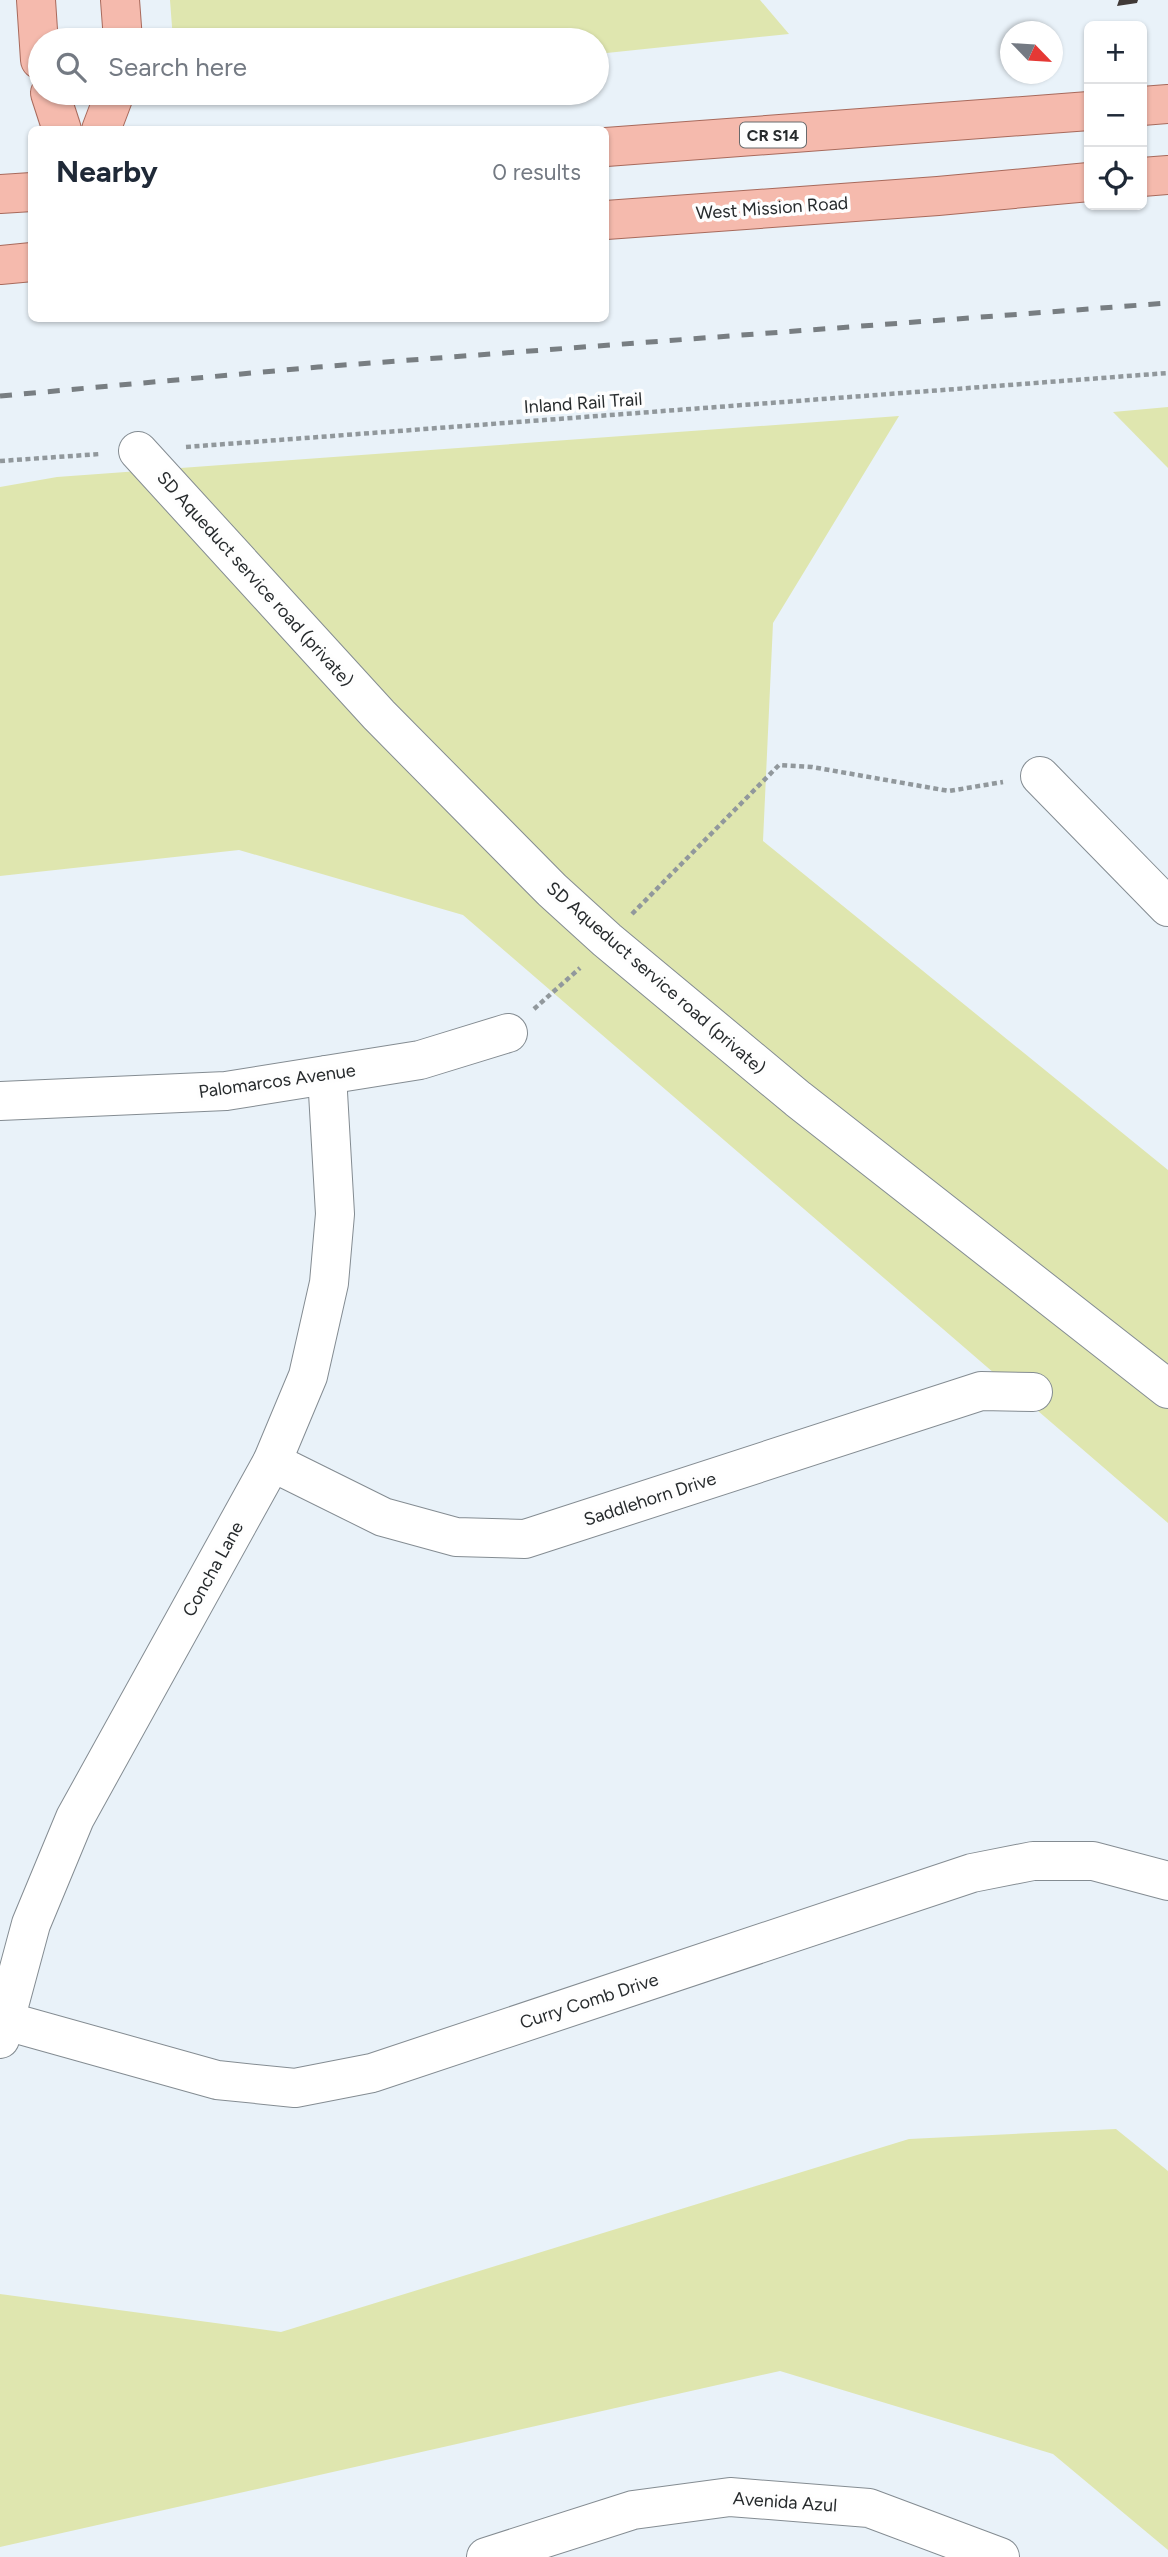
<!DOCTYPE html>
<html lang="en">
<head>
<meta charset="utf-8">
<style>
  body { margin:0; font-family:Figtree,sans-serif; background:#f2f2f3; color:#1f2937 }
  .controls { position:absolute; right:21px; top:21px; display:grid; overflow:hidden; border-radius:10px; box-shadow:0 2px 5px #0004 }
  .controls button { width:63px; height:63px; display:grid; place-items:center; padding:0; border:0; border-bottom:2px solid #e0e1e3; background:#fff; color:#1f2937; font:35px sans-serif }
  .compass { position:absolute; left:1000px; top:21px; width:63px; height:63px; border-radius:50%; background:#fff; box-shadow:0 2px 5px #0004; rotate:115deg }
  .list { margin:0; padding:0; list-style:none }
  h2 { display:flex; justify-content:space-between; align-items:center; height:91px; margin:0; padding:0 28px; font-size:30px }
  h2 small { font-size:23px; font-weight:400; color:#747a83 }
  .icon { flex:none; width:38px; height:38px; fill:none; stroke:currentColor; stroke-width:2; stroke-linecap:round; stroke-linejoin:round }
  .map { position:relative; flex:none; width:1168px; height:2557px; overflow:hidden }
  .search { position:absolute; background:#fff; box-shadow:0 2px 5px #0004; left:28px; top:28px; width:581px; height:77px; display:flex; align-items:center; gap:18px; box-sizing:border-box; padding:0 24px; border-radius:38px; color:#747a83; font-size:26px }
  .panel { position:absolute; background:#fff; box-shadow:0 2px 5px #0004; left:28px; top:126px; width:581px; height:196px; border-radius:10px }
  .map>svg:first-child { display:block }
</style>
</head>
<body>
<div class="map">
<svg width="1168" height="2557" viewBox="0 0 1168 2557">
  <rect width="100%" height="100%" fill="#e9f2f9"/>
  <g fill="#dfe6af">
    <path d="M170,0H760L789,34L597,54V40H173Z"/>
    <path d="M1168,407V468L1113,412Z"/>
    <path d="M899,416L773,623L763,841L1168,1170V1523L463,915L239,850L0,876V487L57,477Z"/>
    <path d="M1116,2129L1168,2171V2550L1053,2454L780,2371L0,2547V2294L281,2332L909,2139Z"/>
  </g>
  <g fill="none" stroke-linecap="round" stroke-linejoin="round">
    <g stroke="#848c92" stroke-width="40">
      <g id="minor">
        <path d="M138,451L379,715L552,890L607,940L798,1099L1168,1389"/>
        <path d="M1040,776L1168,907"/>
        <path d="M0,1101L226,1091L420,1060L508,1033"/>
        <path d="M272,1462L383,1517L456,1537L525,1539L981,1391L1033,1392"/>
        <path d="M6,2021L217,2080L295,2088L372,2073L972,1873L1033,1861H1093L1168,1881"/>
        <path d="M0,2039L31,1924L75,1818L272,1462L308,1376L329,1283L335,1214L327,1075"/>
        <path d="M486,2557L633,2510L730,2497L869,2508L1000,2557"/>
      </g>
    </g>
    <g stroke="#a86a5c" stroke-width="40">
      <g id="major">
        <path d="M36,0L40,60"/>
        <path d="M120,0L123,40"/>
        <path d="M50,93L62,130"/>
        <path d="M1142,106L1168,104"/>
        <path d="M101,130L115,93"/>
        <path d="M606,147L1089,111"/>
        <path d="M1142,177L1168,175"/>
        <path d="M0,194L32,192"/>
        <path d="M606,220L938,196L1089,182"/>
        <path d="M0,265L32,262"/>
      </g>
    </g>
    <g stroke="#91989c" stroke-width="4.5" stroke-dasharray="5 3.5" stroke-linecap="butt">
      <path d="M186,447L1168,373"/>
      <path d="M0,461L100,454"/>
      <path d="M632,914L779,765L812,767L949,791L1003,782"/>
      <path d="M534,1009L580,968"/>
    </g>
    <use href="#minor" stroke="#fff" stroke-width="38"/>
    <use href="#major" stroke="#f5baad" stroke-width="38"/>
    <path stroke="#787e82" stroke-width="5" stroke-dasharray="12 12" stroke-linecap="butt" d="M0,396L318,367L1168,303"/>
  </g>
  <path fill="#403937" d="M1119,0H1138L1137,3L1117,6Z"/>
  <g text-anchor="middle" stroke-width="7" stroke-linejoin="round" paint-order="stroke">
    <rect fill="#fefefe" stroke="#686a6c" stroke-width="2" x="740" y="122.5" width="66" height="25" rx="5"/>
    <g font-size="16" font-weight="bold" fill="#272b2d">
      <text x="773" y="141">CR S14</text>
    </g>
    <g font-size="18" fill="#272b2d" stroke="#fefefe">
      <text transform="translate(772 208) rotate(-4)" y="6">West Mission Road</text>
      <text transform="translate(583 403) rotate(-4)" y="6">Inland Rail Trail</text>
      <text transform="translate(255 579) rotate(48)" y="6">SD Aqueduct service road (private)</text>
      <text transform="translate(656 978) rotate(41)" y="6">SD Aqueduct service road (private)</text>
      <text transform="translate(277 1081) rotate(-8)" y="6">Palomarcos Avenue</text>
      <text transform="translate(650 1499) rotate(-18)" y="6">Saddlehorn Drive</text>
      <text transform="translate(213 1569) rotate(-61)" y="6">Concha Lane</text>
      <text transform="translate(589 2001) rotate(-18)" y="6">Curry Comb Drive</text>
      <text transform="translate(785 2502) rotate(4)" y="6">Avenida Azul</text>
    </g>
  </g>
</svg>
<div class="controls">
<button>+</button>
<button>−</button>
<button><svg class="icon" aria-label="locate" viewBox="0 0 24 24"><circle cx="12" cy="12" r="6"/><path d="M12 2v4M12 18v4M2 12h4M18 12h4"/></svg></button>
</div>
<svg class="compass" viewBox="-18 -18 36 36"><path d="M0-13l5 13h-10z" fill="#e53935"/><path d="M0 13l5-13h-10z" fill="#747a83"/></svg>
<div class="search"><svg class="icon" aria-label="search" viewBox="0 0 24 24"><circle cx="10" cy="10" r="6"/><path d="M15 15l6 6"/></svg>Search here</div>
<section class="panel">
<h2>Nearby<small>0 results</small></h2>
<ul class="list">
</ul>
</section>
</div>
</body>
</html>
